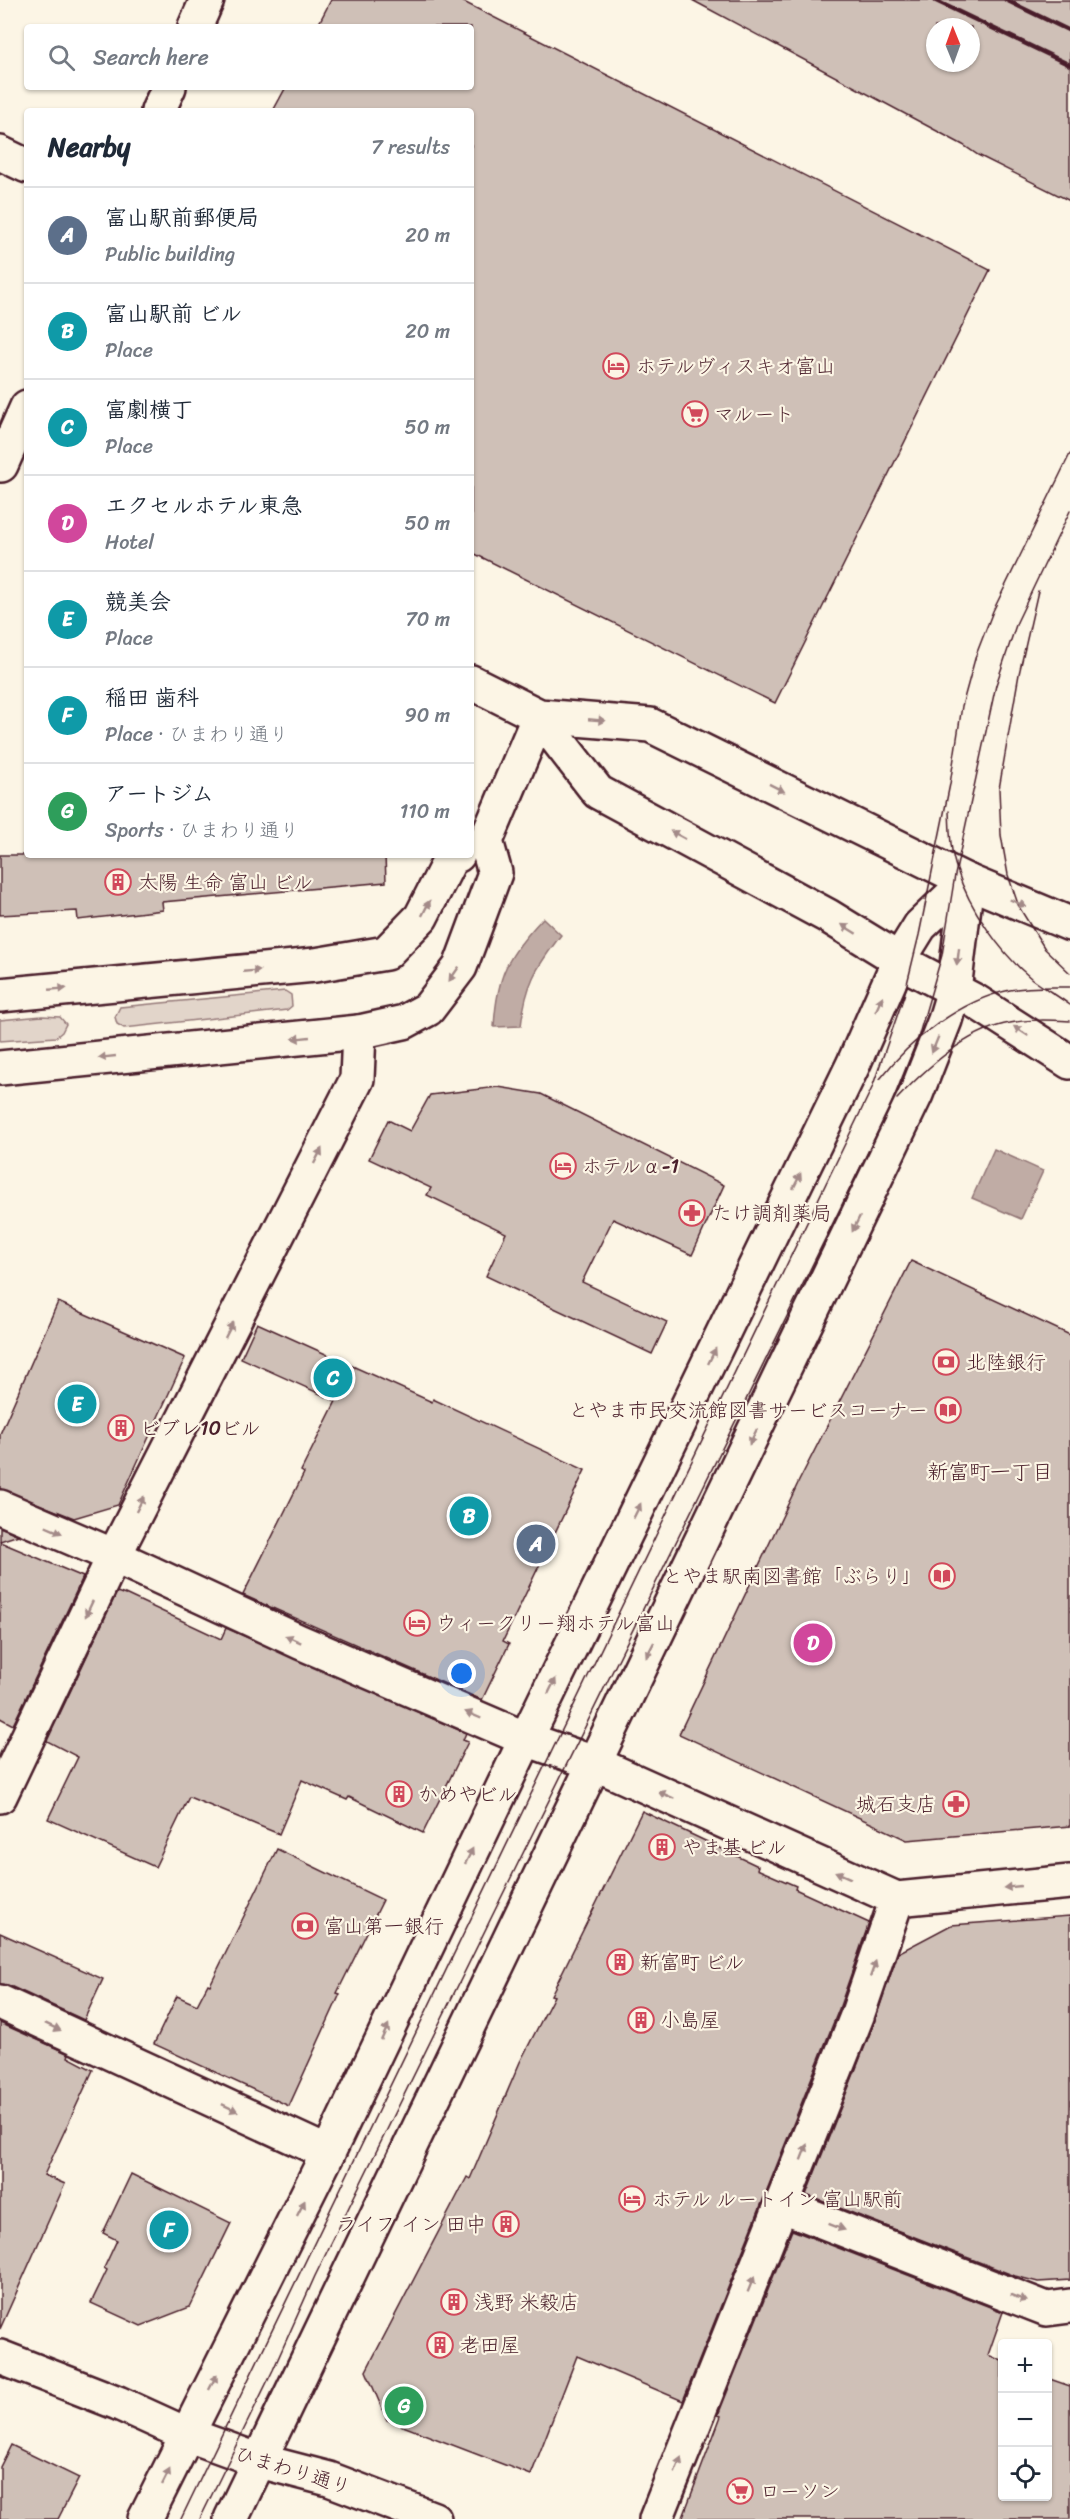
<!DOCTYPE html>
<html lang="en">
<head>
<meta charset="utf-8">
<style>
  body { margin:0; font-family:Sriracha,"Klee One",sans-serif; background:#f6f6f7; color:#1f2937 }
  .controls { position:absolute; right:18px; bottom:18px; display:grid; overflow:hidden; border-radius:6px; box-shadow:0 2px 4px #0004 }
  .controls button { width:54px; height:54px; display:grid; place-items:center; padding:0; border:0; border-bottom:2px solid #e0e1e3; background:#fff; color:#1f2937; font:30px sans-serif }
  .compass { position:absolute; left:926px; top:18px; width:54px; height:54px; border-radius:50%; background:#fff; box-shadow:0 2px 4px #0004; rotate:359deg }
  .you { position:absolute; left:462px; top:1674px; width:21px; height:21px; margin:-15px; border:4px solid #fff; border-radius:50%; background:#1a73e8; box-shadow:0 0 0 9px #1a73e833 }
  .badge { display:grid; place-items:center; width:39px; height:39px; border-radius:50%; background:#0f766e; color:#fff; font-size:20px; font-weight:700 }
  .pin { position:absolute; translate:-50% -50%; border:3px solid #fff; box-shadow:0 2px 6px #0006 }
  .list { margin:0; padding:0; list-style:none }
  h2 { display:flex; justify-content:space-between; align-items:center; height:78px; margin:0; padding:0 24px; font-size:26px }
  h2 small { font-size:20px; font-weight:400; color:#747a83 }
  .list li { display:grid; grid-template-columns:39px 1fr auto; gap:18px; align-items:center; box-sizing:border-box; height:96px; padding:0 24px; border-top:2px solid #e0e1e3 }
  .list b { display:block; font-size:22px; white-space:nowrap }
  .list p { margin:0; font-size:20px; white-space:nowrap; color:#747a83 }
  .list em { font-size:20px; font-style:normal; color:#747a83 }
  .icon { flex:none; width:33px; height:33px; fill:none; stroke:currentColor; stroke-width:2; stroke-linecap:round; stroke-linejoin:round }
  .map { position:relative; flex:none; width:1070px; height:2519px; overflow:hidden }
  .search { position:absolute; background:#fff; box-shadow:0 2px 4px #0004; left:24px; top:24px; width:450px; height:66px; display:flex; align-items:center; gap:15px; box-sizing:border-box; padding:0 21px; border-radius:6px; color:#747a83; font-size:22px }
  .panel { position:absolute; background:#fff; box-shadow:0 2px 4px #0004; left:24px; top:108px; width:450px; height:750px; border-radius:6px }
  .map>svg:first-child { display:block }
</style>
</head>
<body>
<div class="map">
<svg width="1070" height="2519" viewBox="0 0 1070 2519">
  <rect width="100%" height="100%" fill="#fcf5e5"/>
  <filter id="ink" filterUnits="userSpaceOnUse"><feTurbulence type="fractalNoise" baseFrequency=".0167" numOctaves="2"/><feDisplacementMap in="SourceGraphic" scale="12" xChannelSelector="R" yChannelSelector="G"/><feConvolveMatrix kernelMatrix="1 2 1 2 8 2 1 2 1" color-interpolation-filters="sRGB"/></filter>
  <g filter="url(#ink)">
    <g fill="#e2d5ca" stroke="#967a7a" stroke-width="1.5">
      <path d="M285,991L291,995L292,1006L287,1010L124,1028L117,1024L115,1017L120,1007Z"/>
      <path d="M42,1016L60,1017L66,1024L62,1032L56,1037L0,1041V1020Z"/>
    </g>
    <g fill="#c0aca5" stroke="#917474" stroke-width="1.5">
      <path d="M543,918L561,935C535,969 526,984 521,1026L494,1027C497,975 507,956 543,918Z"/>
      <path d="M994,1149L1043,1171L1021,1219L972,1198Z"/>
    </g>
    <g fill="#cfc0b7" stroke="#4a1f2b" stroke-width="1.5" fill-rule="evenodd">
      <path d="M331,0H460L990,270L775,703L471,552V111H273L286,87H471V27H317Z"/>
      <path d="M692,0H1070V201L978,155L963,145ZM935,27H971V63H935Z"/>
      <path d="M0,855H385L386,882L162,902L163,910L78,920L77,911L0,915Z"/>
      <path d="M498,1087L541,1094L724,1185L692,1255L613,1219L582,1282L667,1322L652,1354L486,1276L506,1233L427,1195L431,1188L369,1159L388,1120L410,1131L430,1095Z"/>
      <path d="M911,1261L1070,1335V1826L907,1840L679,1734L799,1481Z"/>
      <path d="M58,1302L185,1358L118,1505L74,1518L0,1489V1434Z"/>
      <path d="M257,1323L432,1402L433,1399L585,1470L503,1641L509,1644L482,1700L243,1595L304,1473L301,1471L336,1401L241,1358Z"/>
      <path d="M0,1527L19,1535L0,1541Z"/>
      <path d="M0,1542L83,1577L13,1725L0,1718Z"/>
      <path d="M117,1592L125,1595V1594L221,1639L226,1628L466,1733L463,1740L468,1742L423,1833L349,1797L347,1800L302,1780L279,1834L189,1797L155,1867L48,1819L78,1757L47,1741Z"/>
      <path d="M642,1811L758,1866L757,1869L796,1886L795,1889L869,1923L839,2009L683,2401L577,2356L531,2475L387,2420L366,2371L467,2177L470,2179L520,2062L554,1996L551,1995Z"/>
      <path d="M277,1849L383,1900L337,1993L340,1994L289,2106L154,2044L177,1996L197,2005L208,1984L210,1985Z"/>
      <path d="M1070,1916V2280L1038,2282L1015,2276L806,2195L874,2023L898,1953L951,1925Z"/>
      <path d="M0,1933L103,1979L84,2020L8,1985L0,1984Z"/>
      <path d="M0,2023L69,2054L68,2057L93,2070L44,2175L65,2184L0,2329Z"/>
      <path d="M131,2174L231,2223L190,2307L141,2326L91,2303L107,2270L104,2268L117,2240L103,2233Z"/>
      <path d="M792,2230L1003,2312L988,2355L1002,2361V2496H1047V2378L1070,2386V2519H682L721,2416L718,2415Z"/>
      <path d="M11,2445L79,2478L58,2519H0V2467Z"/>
    </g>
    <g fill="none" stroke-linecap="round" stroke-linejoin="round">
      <g stroke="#4a1f2b" stroke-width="38">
        <g id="street">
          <path d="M0,153L27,166"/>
          <path d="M0,1507L114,1556L300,1642L526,1739L594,1763L897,1899L1070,1882"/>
          <path d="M0,1796L114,1556L357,1079L359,1032"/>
          <path d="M0,2002L328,2153"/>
          <path d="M783,2206L1047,2309L1070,2306"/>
          <path d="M145,2519L328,2153L526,1739"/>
          <path d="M656,2519L857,2016L897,1899"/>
        </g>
      </g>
      <g stroke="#4a1f2b" stroke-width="38">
        <g id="secondary">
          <path d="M195,27L207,0"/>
          <path d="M158,111L169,87"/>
          <path d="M1,465L27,407"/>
          <path d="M471,682L539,716L650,725L967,881L1070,924"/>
          <path d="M539,716L598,792L828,916L911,967L975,1001L1070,1062"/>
          <path d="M0,995L315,965L386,953L421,917L451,858L458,855"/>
          <path d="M0,1068L359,1032L404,1022L428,1009L460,967L495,873L486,841L539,716"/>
          <path d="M526,1739L853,1065L899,960L920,926L967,881"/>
          <path d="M0,2357L118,2403L186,2434L260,2461L329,2479L434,2519"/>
          <path d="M231,2519L916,1094L945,1020L954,990L967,881"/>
        </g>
      </g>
      <use href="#street" stroke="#fcf5e5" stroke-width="33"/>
      <use href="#secondary" stroke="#fcf5e5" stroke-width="33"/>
      <g stroke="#4a1f2b" stroke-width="1.5">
        <path d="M1038,591L1019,674L999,789L1001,835L1008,875L1019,907L1045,949L1070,973"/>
        <path d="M949,811C950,831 950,851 957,870C969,908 1001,954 1032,979C1044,988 1058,996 1070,1005"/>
        <path d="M880,1079C910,1040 961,1000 1010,990C1030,986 1050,987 1070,987"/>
        <path d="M897,1099C926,1068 967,1030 1010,1023C1030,1019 1050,1020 1070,1021"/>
        <path d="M181,2519L872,1088L904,996L919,935L950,784L962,706L976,655L993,611L1070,454"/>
        <path d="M200,2519L273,2370L315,2276L891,1105L918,1038L942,955L955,875L996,685L1017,622L1070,511"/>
      </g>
      <g stroke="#4a1f2b" stroke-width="4.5">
        <path d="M934,0L1070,65"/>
        <path d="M1006,0L1070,31"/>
      </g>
    </g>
    <defs><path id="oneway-solid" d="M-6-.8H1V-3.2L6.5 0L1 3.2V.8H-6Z" transform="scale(1.5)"/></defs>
    <g fill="#a38a88">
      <use href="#oneway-solid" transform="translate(597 720) rotate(5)"/>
      <use href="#oneway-solid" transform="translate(777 788) rotate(27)"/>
      <use href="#oneway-solid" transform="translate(678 835) rotate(-152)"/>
      <use href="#oneway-solid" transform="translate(1018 903) rotate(23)"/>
      <use href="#oneway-solid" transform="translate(426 908) rotate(-63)"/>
      <use href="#oneway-solid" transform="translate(849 929) rotate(-148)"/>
      <use href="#oneway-solid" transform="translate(958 957) rotate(97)"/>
      <use href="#oneway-solid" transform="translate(252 971) rotate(-5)"/>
      <use href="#oneway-solid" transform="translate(454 974) rotate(125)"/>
      <use href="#oneway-solid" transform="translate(58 989) rotate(-5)"/>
      <use href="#oneway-solid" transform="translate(879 1004) rotate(-66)"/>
      <use href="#oneway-solid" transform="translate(1021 1031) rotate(-147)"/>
      <use href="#oneway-solid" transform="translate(301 1038) rotate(174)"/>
      <use href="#oneway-solid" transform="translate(935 1045) rotate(112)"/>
      <use href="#oneway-solid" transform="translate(107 1057) rotate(174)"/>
      <use href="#oneway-solid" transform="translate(318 1156) rotate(-63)"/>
      <use href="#oneway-solid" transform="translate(797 1181) rotate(-64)"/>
      <use href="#oneway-solid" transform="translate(856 1224) rotate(116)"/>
      <use href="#oneway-solid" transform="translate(229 1330) rotate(-63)"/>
      <use href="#oneway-solid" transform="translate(712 1356) rotate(-64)"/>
      <use href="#oneway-solid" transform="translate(753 1437) rotate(116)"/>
      <use href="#oneway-solid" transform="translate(140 1504) rotate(-63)"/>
      <use href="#oneway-solid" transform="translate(637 1511) rotate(-64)"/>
      <use href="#oneway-solid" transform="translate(54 1530) rotate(23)"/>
      <use href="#oneway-solid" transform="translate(89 1609) rotate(115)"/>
      <use href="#oneway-solid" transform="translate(293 1639) rotate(-156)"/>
      <use href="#oneway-solid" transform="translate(650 1650) rotate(117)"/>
      <use href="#oneway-solid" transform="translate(552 1686) rotate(-64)"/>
      <use href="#oneway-solid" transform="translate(473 1715) rotate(-157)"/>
      <use href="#oneway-solid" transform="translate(666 1795) rotate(-156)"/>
      <use href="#oneway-solid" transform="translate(469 1856) rotate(-64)"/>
      <use href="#oneway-solid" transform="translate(843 1875) rotate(-156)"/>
      <use href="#oneway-solid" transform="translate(1012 1887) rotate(174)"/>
      <use href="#oneway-solid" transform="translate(873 1969) rotate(-71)"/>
      <use href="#oneway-solid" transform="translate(53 2027) rotate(25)"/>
      <use href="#oneway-solid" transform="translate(385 2032) rotate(-65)"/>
      <use href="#oneway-solid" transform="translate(230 2108) rotate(25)"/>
      <use href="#oneway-solid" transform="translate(804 2152) rotate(-69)"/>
      <use href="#oneway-solid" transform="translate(301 2208) rotate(-63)"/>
      <use href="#oneway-solid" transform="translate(837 2227) rotate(21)"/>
      <use href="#oneway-solid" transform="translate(751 2284) rotate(-68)"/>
      <use href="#oneway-solid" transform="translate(1019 2298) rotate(21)"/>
      <use href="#oneway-solid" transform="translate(213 2382) rotate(-63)"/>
      <use href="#oneway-solid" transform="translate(678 2465) rotate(-68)"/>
      <use href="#oneway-solid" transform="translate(166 2477) rotate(-64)"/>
    </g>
  </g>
  <defs>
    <g id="hotel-ring" transform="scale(1.35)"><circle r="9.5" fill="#fcf5e5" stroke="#d1495b" stroke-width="1.5"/><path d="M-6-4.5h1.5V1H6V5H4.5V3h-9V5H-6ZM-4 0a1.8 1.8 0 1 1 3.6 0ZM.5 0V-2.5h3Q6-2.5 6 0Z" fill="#d1495b"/></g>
    <g id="supermarket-ring" transform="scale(1.35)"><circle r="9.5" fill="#fcf5e5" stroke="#d1495b" stroke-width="1.5"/><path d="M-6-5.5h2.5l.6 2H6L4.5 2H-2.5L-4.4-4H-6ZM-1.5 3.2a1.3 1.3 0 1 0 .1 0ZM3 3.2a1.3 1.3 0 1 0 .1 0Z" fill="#d1495b"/></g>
    <g id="building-ring" transform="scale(1.35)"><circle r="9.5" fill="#fcf5e5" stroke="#d1495b" stroke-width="1.5"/><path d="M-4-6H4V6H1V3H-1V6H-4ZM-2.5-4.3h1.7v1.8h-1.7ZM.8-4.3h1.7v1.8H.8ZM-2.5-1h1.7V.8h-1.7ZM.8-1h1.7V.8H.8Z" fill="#d1495b"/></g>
    <g id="pharmacy-ring" transform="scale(1.35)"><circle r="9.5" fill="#fcf5e5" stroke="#d1495b" stroke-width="1.5"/><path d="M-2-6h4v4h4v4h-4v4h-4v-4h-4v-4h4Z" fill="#d1495b"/></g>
    <g id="bank-ring" transform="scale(1.35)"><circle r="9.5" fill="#fcf5e5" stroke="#d1495b" stroke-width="1.5"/><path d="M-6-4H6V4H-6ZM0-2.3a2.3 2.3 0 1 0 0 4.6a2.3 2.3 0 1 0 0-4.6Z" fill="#d1495b"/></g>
    <g id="library-ring" transform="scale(1.35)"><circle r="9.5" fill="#fcf5e5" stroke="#d1495b" stroke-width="1.5"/><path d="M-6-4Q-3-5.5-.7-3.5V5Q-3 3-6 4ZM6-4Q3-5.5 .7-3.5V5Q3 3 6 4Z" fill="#d1495b"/></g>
  </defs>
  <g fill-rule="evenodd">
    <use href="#hotel-ring" x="616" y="366"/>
    <use href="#supermarket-ring" x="695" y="414"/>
    <use href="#building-ring" x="118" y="882"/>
    <use href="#hotel-ring" x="563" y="1166"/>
    <use href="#pharmacy-ring" x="692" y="1213"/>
    <use href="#bank-ring" x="946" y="1362"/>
    <use href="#library-ring" x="948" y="1410"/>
    <use href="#building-ring" x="121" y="1428"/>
    <use href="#library-ring" x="942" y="1576"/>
    <use href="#hotel-ring" x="417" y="1623"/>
    <use href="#building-ring" x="399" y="1794"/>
    <use href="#pharmacy-ring" x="956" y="1804"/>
    <use href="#building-ring" x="662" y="1847"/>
    <use href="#bank-ring" x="305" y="1926"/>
    <use href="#building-ring" x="620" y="1962"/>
    <use href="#building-ring" x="641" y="2020"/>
    <use href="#hotel-ring" x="632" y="2199"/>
    <use href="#building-ring" x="506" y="2224"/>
    <use href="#building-ring" x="454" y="2302"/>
    <use href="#building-ring" x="440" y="2345"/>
    <use href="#supermarket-ring" x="740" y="2491"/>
  </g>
  <g text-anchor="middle" stroke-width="4.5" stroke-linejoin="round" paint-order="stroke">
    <g font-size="20" fill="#4a1f2b" stroke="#fcf5e5" text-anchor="start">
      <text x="636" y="373">ホテルヴィスキオ富山</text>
      <text x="714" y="421">マルート</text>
      <text x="138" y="889">太陽 生命 富山 ビル</text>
      <text x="582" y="1173">ホテルα-1</text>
      <text x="712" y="1220">たけ調剤薬局</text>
      <text x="966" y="1369">北陸銀行</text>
      <text x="928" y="1417" text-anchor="end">とやま市民交流館図書サービスコーナー</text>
      <text x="140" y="1435">ビブレ10ビル</text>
      <text x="922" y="1583" text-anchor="end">とやま駅南図書館「ぶらり」</text>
      <text x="436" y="1630">ウィークリー翔ホテル富山</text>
      <text x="418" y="1801">かめやビル</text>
      <text x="936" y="1811" text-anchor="end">城石支店</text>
      <text x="682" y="1854">やま基 ビル</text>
      <text x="324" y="1933">富山第一銀行</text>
      <text x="640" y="1969">新富町 ビル</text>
      <text x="660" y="2027">小島屋</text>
      <text x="652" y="2206">ホテル ルートイン 富山駅前</text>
      <text x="486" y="2231" text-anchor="end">ライフ イン 田中</text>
      <text x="474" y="2309">浅野 米穀店</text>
      <text x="460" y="2352">老田屋</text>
      <text x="760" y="2498">ローソン</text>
    </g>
    <g font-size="20" fill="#4a1f2b" stroke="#fcf5e5">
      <text transform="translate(293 2470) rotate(17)" y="7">ひまわり通り</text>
    </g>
    <g font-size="21" fill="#4a1f2b" stroke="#fcf5e5">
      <text x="990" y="1479">新富町一丁目</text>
    </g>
  </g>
</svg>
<div class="controls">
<button>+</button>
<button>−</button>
<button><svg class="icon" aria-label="locate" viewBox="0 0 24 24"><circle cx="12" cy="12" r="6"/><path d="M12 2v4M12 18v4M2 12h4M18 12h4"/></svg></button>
</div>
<svg class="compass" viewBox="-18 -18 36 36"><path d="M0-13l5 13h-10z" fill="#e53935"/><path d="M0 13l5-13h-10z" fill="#747a83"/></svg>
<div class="you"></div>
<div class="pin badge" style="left:536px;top:1544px;background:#5c6f8a">A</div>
<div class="pin badge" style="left:469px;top:1516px;background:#0f9aa8">B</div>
<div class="pin badge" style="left:333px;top:1378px;background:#0f9aa8">C</div>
<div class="pin badge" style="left:813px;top:1643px;background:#d1479c">D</div>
<div class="pin badge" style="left:77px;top:1404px;background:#0f9aa8">E</div>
<div class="pin badge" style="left:169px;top:2230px;background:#0f9aa8">F</div>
<div class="pin badge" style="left:404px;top:2406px;background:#2e9e5b">G</div>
<div class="search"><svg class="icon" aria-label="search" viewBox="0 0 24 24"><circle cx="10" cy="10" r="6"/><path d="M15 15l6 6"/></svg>Search here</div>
<section class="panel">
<h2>Nearby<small>7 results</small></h2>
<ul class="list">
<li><span class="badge" style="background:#5c6f8a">A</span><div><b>富山駅前郵便局</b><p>Public building</p></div><em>20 m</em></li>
<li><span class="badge" style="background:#0f9aa8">B</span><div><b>富山駅前 ビル</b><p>Place</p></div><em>20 m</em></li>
<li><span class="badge" style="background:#0f9aa8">C</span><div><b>富劇横丁</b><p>Place</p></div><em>50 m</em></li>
<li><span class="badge" style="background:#d1479c">D</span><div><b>エクセルホテル東急</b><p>Hotel</p></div><em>50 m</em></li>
<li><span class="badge" style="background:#0f9aa8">E</span><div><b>競美会</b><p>Place</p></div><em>70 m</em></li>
<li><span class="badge" style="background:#0f9aa8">F</span><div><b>稲田 歯科</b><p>Place · ひまわり通り</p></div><em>90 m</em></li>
<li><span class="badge" style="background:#2e9e5b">G</span><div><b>アートジム</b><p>Sports · ひまわり通り</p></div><em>110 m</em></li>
</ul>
</section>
</div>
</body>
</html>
